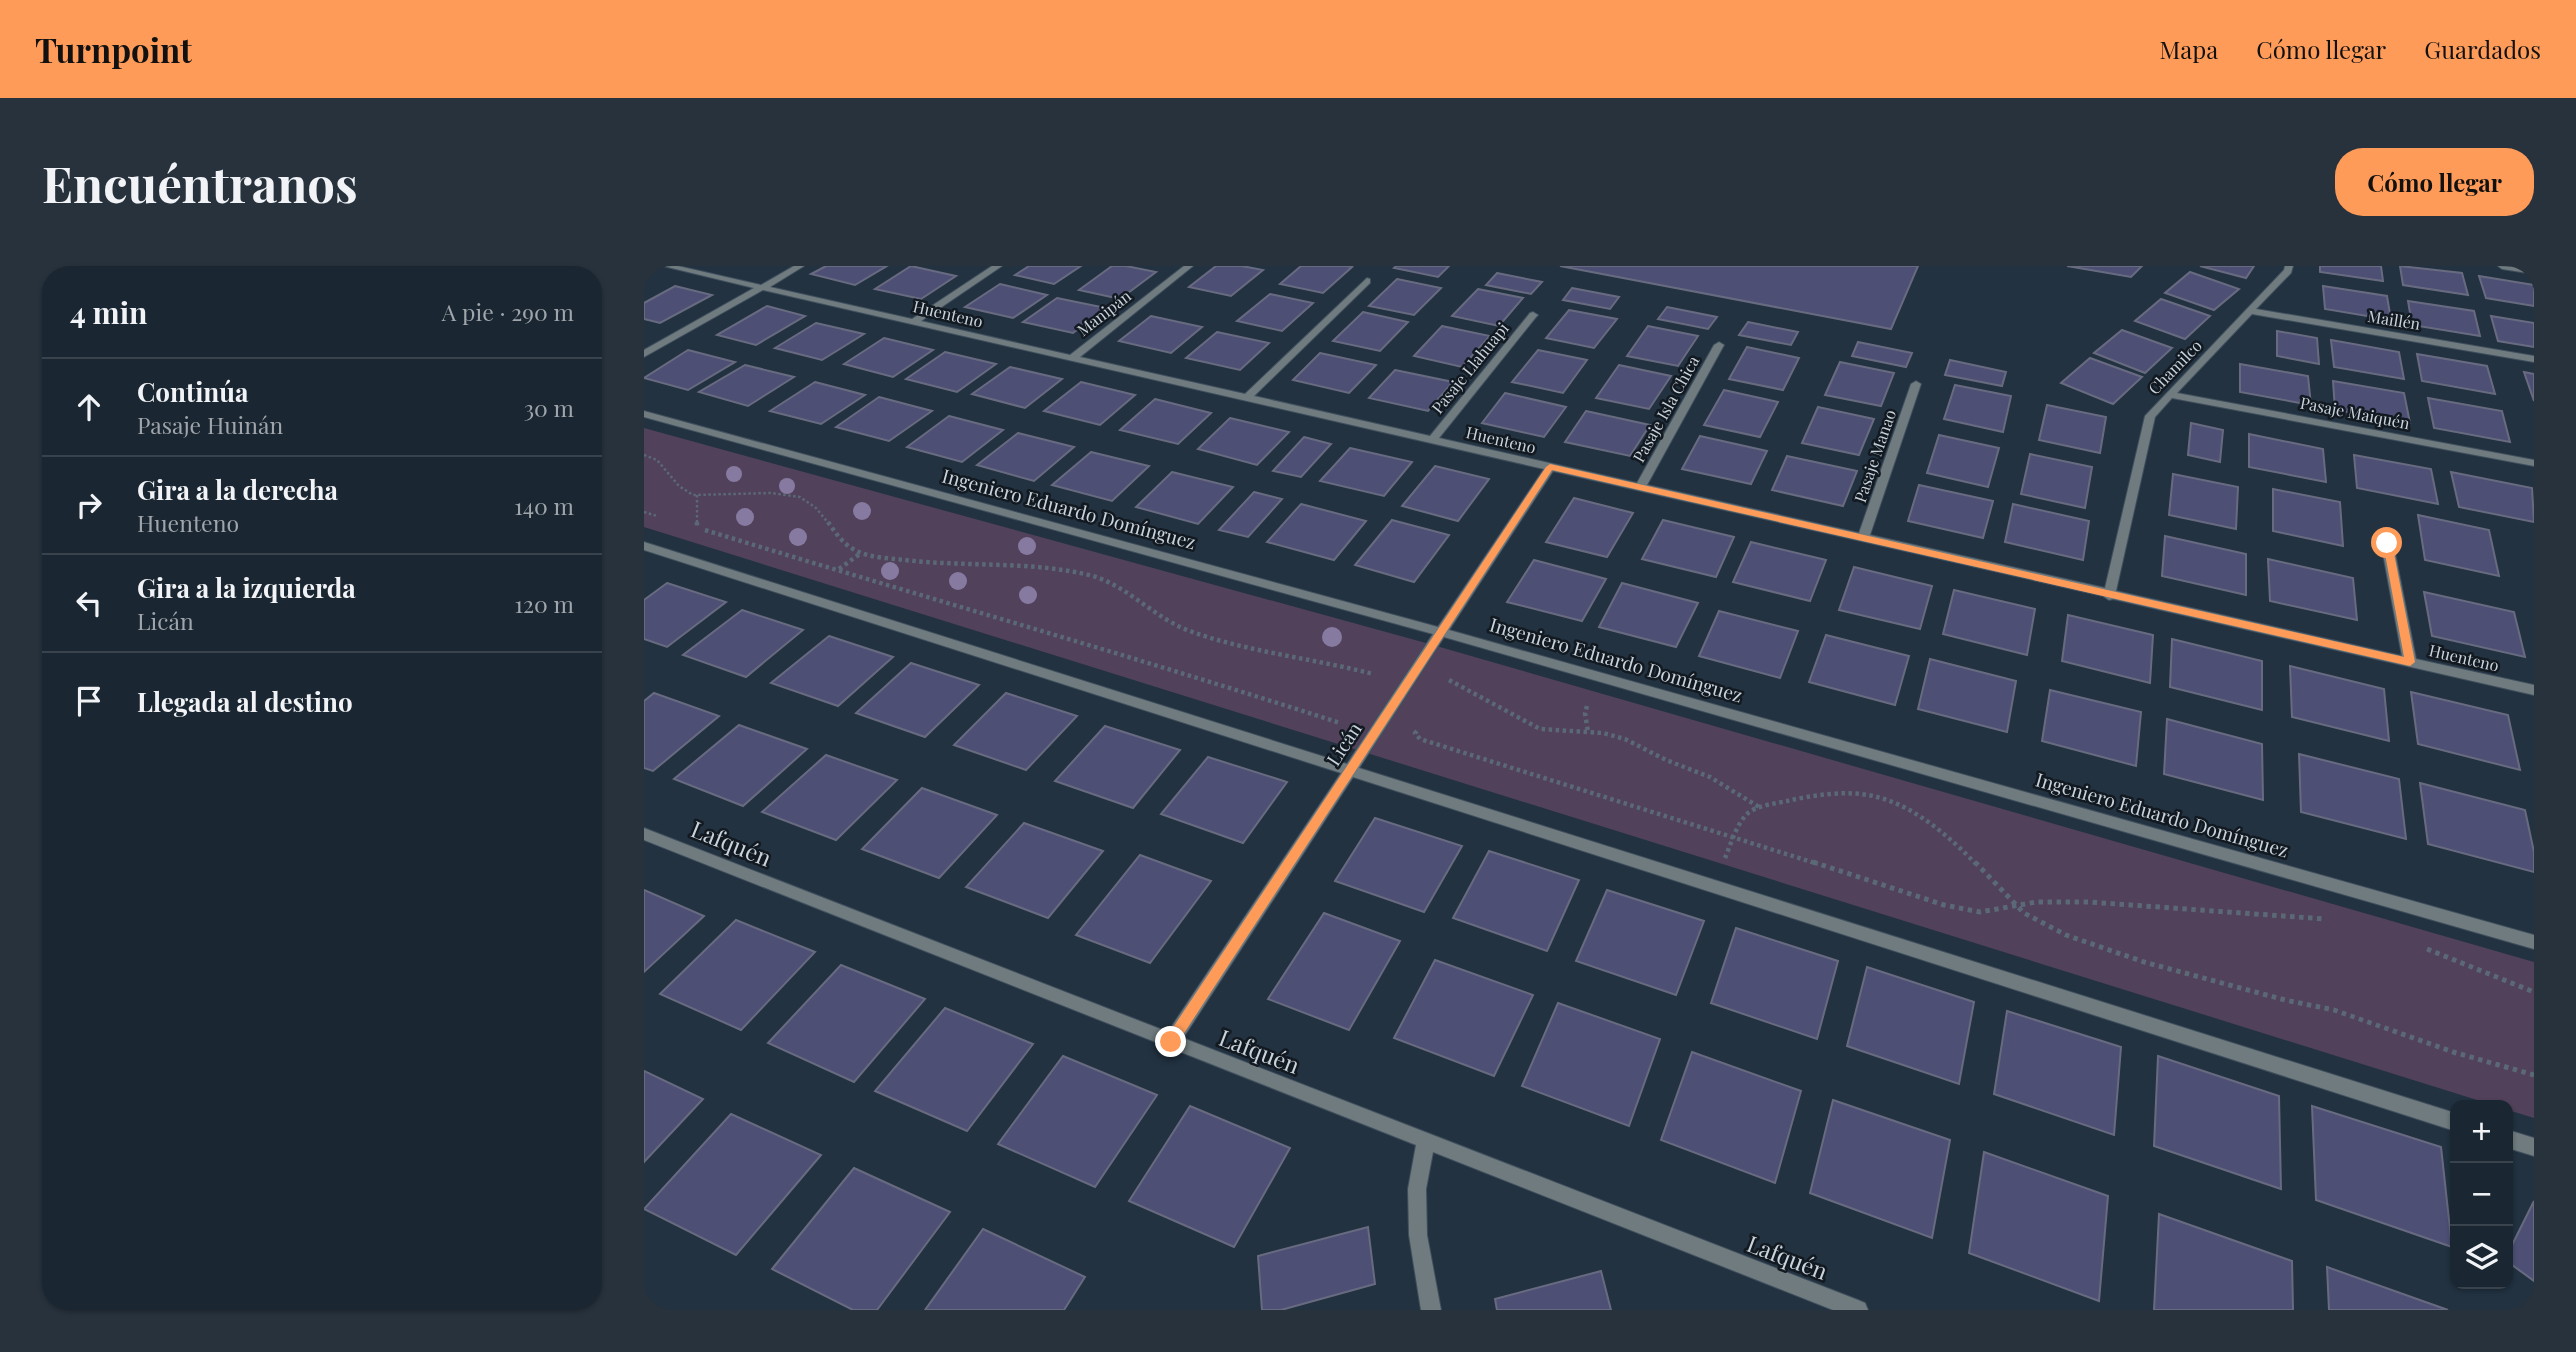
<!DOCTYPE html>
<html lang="es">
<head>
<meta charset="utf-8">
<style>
  body { margin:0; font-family:"Playfair Display",serif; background:#27323d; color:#f1f3f6 }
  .controls { position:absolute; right:21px; bottom:21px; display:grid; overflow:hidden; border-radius:14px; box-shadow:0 2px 5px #0004 }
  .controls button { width:63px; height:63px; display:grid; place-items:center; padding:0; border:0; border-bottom:2px solid #38434d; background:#1a2631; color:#f1f3f6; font:35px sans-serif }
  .stop { position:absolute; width:21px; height:21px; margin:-16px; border:5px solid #fe9b59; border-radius:50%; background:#fff }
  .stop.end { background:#fe9b59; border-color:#fff; box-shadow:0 2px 7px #0008 }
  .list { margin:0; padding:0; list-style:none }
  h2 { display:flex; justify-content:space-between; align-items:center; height:91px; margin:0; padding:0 28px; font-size:30px }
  h2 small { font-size:23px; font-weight:400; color:#9fa5ab }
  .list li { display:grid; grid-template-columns:46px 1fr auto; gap:21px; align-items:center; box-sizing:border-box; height:98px; padding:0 28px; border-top:2px solid #38434d }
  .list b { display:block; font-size:26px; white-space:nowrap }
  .list p { margin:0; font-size:23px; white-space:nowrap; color:#9fa5ab }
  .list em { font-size:23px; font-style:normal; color:#9fa5ab }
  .icon { flex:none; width:38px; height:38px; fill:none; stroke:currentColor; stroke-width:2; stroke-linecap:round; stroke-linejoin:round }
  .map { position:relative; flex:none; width:1890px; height:1044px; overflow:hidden; border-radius:28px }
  header { display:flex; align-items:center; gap:42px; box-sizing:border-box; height:98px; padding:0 35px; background:#fe9b59; color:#111 }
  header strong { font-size:33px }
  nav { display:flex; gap:38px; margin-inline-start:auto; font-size:24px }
  .intro { display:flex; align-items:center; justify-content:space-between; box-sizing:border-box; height:168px; padding:0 42px }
  h1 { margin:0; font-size:49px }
  .button { padding:18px 32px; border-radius:28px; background:#fe9b59; color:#111; font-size:24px; font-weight:700 }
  main { display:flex; gap:42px; padding:0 42px }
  aside { flex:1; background:#1a2631; border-radius:28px; box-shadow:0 2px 5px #0004 }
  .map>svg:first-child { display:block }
</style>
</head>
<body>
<header>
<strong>Turnpoint</strong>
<nav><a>Mapa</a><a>Cómo llegar</a><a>Guardados</a></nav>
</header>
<div class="intro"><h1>Encuéntranos</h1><a class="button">Cómo llegar</a></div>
<main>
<aside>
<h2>4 min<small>A pie · 290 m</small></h2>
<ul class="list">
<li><svg class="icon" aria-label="ahead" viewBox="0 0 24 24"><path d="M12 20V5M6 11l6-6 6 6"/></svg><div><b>Continúa</b><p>Pasaje Huinán</p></div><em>30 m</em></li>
<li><svg class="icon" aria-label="right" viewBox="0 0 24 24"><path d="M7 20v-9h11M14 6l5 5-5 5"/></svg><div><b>Gira a la derecha</b><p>Huenteno</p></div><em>140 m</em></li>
<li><svg class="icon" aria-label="left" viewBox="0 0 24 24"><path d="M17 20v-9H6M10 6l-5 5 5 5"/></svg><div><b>Gira a la izquierda</b><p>Licán</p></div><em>120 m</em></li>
<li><svg class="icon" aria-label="arrive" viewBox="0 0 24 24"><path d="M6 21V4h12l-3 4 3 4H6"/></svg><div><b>Llegada al destino</b></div></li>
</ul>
</aside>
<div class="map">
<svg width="1890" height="1044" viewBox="0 0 1890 1044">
  <rect width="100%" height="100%" fill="#223241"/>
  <path fill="#51415a" d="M0,162L782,377L1890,696V852L1864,844V839H1849L0,261Z"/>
  <g fill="#4d5074" stroke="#686b80" stroke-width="2">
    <path d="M182,0H243L211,19L167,8Z"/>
    <path d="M267,0L312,10L277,33L231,23Z"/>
    <path d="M385,0H437L410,18L371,9Z"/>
    <path d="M468,0H482L512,6L476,33L435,24Z"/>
    <path d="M572,0H598L619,4L587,30L545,21Z"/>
    <path d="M657,0H703L708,1L679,27L636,18Z"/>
    <path d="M752,0H805L794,11L750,2Z"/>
    <path d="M916,0H1274L1247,63Z"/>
    <path d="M1423,0H1498L1487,11Z"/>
    <path d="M1556,0H1610L1602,12Z"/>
    <path d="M1676,0H1737L1739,15L1676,6Z"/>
    <path d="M1756,0L1818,7L1824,29L1759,19Z"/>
    <path d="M1546,6L1595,23L1570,44L1521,27Z"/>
    <path d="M853,7L898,16L887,28L842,19Z"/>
    <path d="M1835,10L1890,19V40L1842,32Z"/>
    <path d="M753,13L797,22L770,49L725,40Z"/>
    <path d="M356,18L403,29L369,52L321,41Z"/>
    <path d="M31,20L68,29L16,57L0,53V37Z"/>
    <path d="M1679,20L1743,30L1747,54L1681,43Z"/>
    <path d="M928,22L975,31L966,43L919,34Z"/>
    <path d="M834,23L879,32L855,60L808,50Z"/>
    <path d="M626,28L669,37L638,65L593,55Z"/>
    <path d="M413,32L462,42L429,67L379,56Z"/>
    <path d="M1517,33L1566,50L1541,73L1491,55Z"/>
    <path d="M1764,35L1830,45L1836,70L1768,59Z"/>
    <path d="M123,40L161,50L112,79L73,69Z"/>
    <path d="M1023,41L1073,51L1064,63L1014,53Z"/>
    <path d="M925,44L973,53L950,82L902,72Z"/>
    <path d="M719,46L764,56L736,85L689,75Z"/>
    <path d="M507,50L558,61L527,87L475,75Z"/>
    <path d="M1847,50L1890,57V81L1854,75Z"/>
    <path d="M1104,56L1154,66L1147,79L1095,69Z"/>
    <path d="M172,57L220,68L178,94L131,82Z"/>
    <path d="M798,60L846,70L818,101L770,90Z"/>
    <path d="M1004,60L1054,70L1034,100L983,90Z"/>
    <path d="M1478,64L1528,82L1501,107L1450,87Z"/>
    <path d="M1633,65L1673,72L1675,98L1633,90Z"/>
    <path d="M573,66L625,77L596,104L542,92Z"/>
    <path d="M240,72L289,84L249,111L200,98Z"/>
    <path d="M1687,74L1755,86L1760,113L1690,101Z"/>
    <path d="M1214,76L1268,87L1262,101L1208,90Z"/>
    <path d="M1103,81L1155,92L1139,124L1085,113Z"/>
    <path d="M44,84L91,96L44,124L0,112Z"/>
    <path d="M894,84L943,94L919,127L868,116Z"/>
    <path d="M301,86L352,98L313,126L262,113Z"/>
    <path d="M676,87L732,99L705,127L649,114Z"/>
    <path d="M1773,88L1843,100L1851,128L1778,115Z"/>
    <path d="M1446,92L1498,111L1469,138L1417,117Z"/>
    <path d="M1306,94L1362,106L1358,120L1301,109Z"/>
    <path d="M1196,96L1250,107L1237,140L1181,129Z"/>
    <path d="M1596,98L1664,110L1667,139L1596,126Z"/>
    <path d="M101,99L150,111L104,140L55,126Z"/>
    <path d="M975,99L1027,110L1005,143L952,132Z"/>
    <path d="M366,101L418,113L381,142L328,128Z"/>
    <path d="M751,104L809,116L784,145L725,132Z"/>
    <path d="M1880,106L1890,108V135Z"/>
    <path d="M1689,115L1760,127L1766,157L1691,144Z"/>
    <path d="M171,116L221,129L177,158L126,145Z"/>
    <path d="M437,116L491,129L456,159L400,145Z"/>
    <path d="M1311,119L1367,130L1359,166L1300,153Z"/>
    <path d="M1080,124L1134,136L1116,171L1060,159Z"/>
    <path d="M861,127L922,141L900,171L838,157Z"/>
    <path d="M235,131L288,145L245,175L192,161Z"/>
    <path d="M1784,132L1858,145L1866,176L1790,162Z"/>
    <path d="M511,133L567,147L534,178L476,164Z"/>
    <path d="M1403,139L1462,151L1456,187L1395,174Z"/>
    <path d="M1174,141L1230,153L1215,189L1158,177Z"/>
    <path d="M942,145L1006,159L986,190L921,176Z"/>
    <path d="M305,150L359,164L318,196L263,181Z"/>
    <path d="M586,152L645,166L613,199L554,183Z"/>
    <path d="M1547,157L1579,164L1576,196L1544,189Z"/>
    <path d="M374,167L430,181L390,215L333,199Z"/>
    <path d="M1605,168L1679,183L1682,216L1605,201Z"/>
    <path d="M1295,169L1355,182L1344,221L1283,207Z"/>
    <path d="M1056,170L1123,185L1107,218L1038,203Z"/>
    <path d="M660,171L687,178L657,211L629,205Z"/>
    <path d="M706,182L768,196L740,230L676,215Z"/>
    <path d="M447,186L505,200L468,235L408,219Z"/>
    <path d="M1386,188L1448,201L1441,242L1377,228Z"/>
    <path d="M1710,189L1787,203L1794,238L1713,222Z"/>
    <path d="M1143,190L1213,205L1199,240L1128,224Z"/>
    <path d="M791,200L845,213L814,255L758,240Z"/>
    <path d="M528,206L589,221L554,258L492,241Z"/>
    <path d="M1807,206L1888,222L1890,256L1815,241Z"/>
    <path d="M1529,208L1594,221L1592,263L1525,249Z"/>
    <path d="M1275,219L1349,235L1339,272L1264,255Z"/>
    <path d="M1629,223L1696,236L1699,280L1629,265Z"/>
    <path d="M610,226L638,233L604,271L575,264Z"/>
    <path d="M930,232L989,247L963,291L902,276Z"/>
    <path d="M657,238L722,255L690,294L623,276Z"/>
    <path d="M1369,238L1445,255L1439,294L1361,276Z"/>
    <path d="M1774,249L1845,264L1855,310L1781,294Z"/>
    <path d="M748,254L805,269L770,316L711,299Z"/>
    <path d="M1019,254L1090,271L1072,311L998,293Z"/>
    <path d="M1521,270L1602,288V329L1518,310Z"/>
    <path d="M1107,276L1182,294L1166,335L1089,316Z"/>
    <path d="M1624,293L1709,312L1713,354L1626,335Z"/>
    <path d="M890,294L962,313L938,355L863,336Z"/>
    <path d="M1210,301L1288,320L1276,363L1195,344Z"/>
    <path d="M23,317L82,336L23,381L0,373V334Z"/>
    <path d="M978,317L1054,337L1032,381L955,361Z"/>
    <path d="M1310,324L1391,343L1383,389L1299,368Z"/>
    <path d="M1780,326L1870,346L1881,391L1788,370Z"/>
    <path d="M98,344L159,364L102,411L39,389Z"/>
    <path d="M1075,345L1154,365L1136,412L1055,390Z"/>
    <path d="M1424,349L1509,369L1506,417L1418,395Z"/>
    <path d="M1182,369L1265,390L1251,439L1165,416Z"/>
    <path d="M185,370L249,391L194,440L127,417Z"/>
    <path d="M1528,373L1618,395V444L1526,421Z"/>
    <path d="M1286,393L1372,415L1363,466L1274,443Z"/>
    <path d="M267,397L335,419L281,471L212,447Z"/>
    <path d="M1646,400L1740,423L1745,475L1648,451Z"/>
    <path d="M1406,424L1497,446L1492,500L1398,475Z"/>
    <path d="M1767,426L1864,449L1876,504L1774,478Z"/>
    <path d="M10,427L75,450L9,505L0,502V435Z"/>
    <path d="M362,427L433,450L382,504L310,479Z"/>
    <path d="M1523,453L1618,478L1619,534L1520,508Z"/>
    <path d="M95,459L163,483L99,540L30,513Z"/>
    <path d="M461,460L536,484L489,542L411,515Z"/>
    <path d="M1655,488L1755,513L1762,573L1657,546Z"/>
    <path d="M182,489L253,514L192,574L118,546Z"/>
    <path d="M564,491L643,516L599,577L517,548Z"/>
    <path d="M1776,517L1881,544L1890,586V606L1784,578Z"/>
    <path d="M278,522L353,549L295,612L218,583Z"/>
    <path d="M731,552L818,580L780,646L691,615Z"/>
    <path d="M380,557L459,585L404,652L322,621Z"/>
    <path d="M845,585L935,614L903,685L809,652Z"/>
    <path d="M496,589L567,615L506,697L432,669Z"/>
    <path d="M0,624L60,650L0,706Z"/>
    <path d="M963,624L1060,655L1032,729L932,695Z"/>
    <path d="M680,647L756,675L705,764L624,733Z"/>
    <path d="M92,654L171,686L97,764L16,728Z"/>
    <path d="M1092,662L1194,695L1173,773L1067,737Z"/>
    <path d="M791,694L889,729L850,810L750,772Z"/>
    <path d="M197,699L281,733L210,816L124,777Z"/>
    <path d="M1223,701L1330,736L1315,818L1203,780Z"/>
    <path d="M914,737L1016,773L985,860L878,820Z"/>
    <path d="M301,742L389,778L323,865L231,825Z"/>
    <path d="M1363,745L1477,781L1470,869L1350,828Z"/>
    <path d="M1048,786L1157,825L1131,917L1017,874Z"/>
    <path d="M419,790L513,829L451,921L354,878Z"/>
    <path d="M1514,790L1635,830L1637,923L1510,880Z"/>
    <path d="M0,805L59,833L0,896Z"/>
    <path d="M1189,834L1306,874L1288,972L1166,927Z"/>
    <path d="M546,840L646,882L590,981L485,935Z"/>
    <path d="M1668,840L1797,881L1808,981L1672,934Z"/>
    <path d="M87,848L177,889L92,989L0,943Z"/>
    <path d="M1340,886L1464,930L1455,1035L1325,987Z"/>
    <path d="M210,902L306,946L233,1044H209L128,1003Z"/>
    <path d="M1890,935V1015L1864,996V987Z"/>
    <path d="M1515,948L1648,995L1649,1044H1510Z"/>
    <path d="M724,961L731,1018L637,1044H618L614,990Z"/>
    <path d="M339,963L441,1011L420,1044H281Z"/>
    <path d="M1683,1001L1804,1044H1685Z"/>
    <path d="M957,1005L967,1044H853L851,1033Z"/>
  </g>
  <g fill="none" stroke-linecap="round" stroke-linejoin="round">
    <g stroke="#404f5d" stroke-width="2">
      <g id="minor">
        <path d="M19,0H34L117,19L150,0H160L126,21L268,53L348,0H358L277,55L426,89L540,0H549L436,91L601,128L723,12L726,13V17L610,130L786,170L886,47L889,46L894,49L892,51L795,172L993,217L1070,79L1075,76L1080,79L1003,219L1215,267L1267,118L1272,115L1277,118L1226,269L1461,322L1501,150L1640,4L1641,0H1649L1647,7L1612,43L1890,90V96L1608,48L1533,127L1890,194V200L1528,132L1511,151L1472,325L1758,390L1737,277L1743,273L1749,277L1772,393L1890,419V429L1469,333L1465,334L1459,330L909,205L805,364L1890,669V683L800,371L715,502L1811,847V865L709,511L539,772L1214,1034L1221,1037L1224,1044H1189L789,886L782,923L783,969L797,1044H777L765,969L764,923L772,879L0,574V562L524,766L697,507L0,284V276L703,498L789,368L0,151V145L794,361L900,203L119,24L0,91V84L110,22Z"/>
        <path d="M1854,0L1890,2V8L1858,3Z"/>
        <path d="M1864,864L1890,872V890L1864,882Z"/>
      </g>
    </g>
    <g stroke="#5b6976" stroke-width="2.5" stroke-dasharray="2.5 2.5" stroke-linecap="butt">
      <path d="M0,189L13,194L35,220L49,229L127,227L156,231L172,242L185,258"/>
      <path d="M53,229V258"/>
      <path d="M0,246L13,250"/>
    </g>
    <g stroke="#5b6976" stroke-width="4.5" stroke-dasharray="3.5 3.5" stroke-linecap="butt">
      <path d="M53,256V262"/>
      <path d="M184,256C191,266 198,277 209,283C224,292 244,292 261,294C321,301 382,295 441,308C480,316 506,349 543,364C602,386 668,392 729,408"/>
      <path d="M61,264C272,329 486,389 696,457"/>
      <path d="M195,303L217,287"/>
      <path d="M805,414L896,463L959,467L981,473L1022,494L1066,511L1115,541"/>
      <path d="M943,440L941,447L944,466"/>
      <path d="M773,465L771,467L776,473L1174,598"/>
      <path d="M1081,592C1087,578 1092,559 1103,548C1113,539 1130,538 1143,535C1169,529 1203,524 1229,530C1268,538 1305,570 1332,598"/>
    </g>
    <g stroke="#5b6976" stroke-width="5" stroke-dasharray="4.5 4.5" stroke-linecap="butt">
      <path d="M1169,596L1300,639L1336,646L1392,636H1445L1681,653"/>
      <path d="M1331,596L1380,647L1422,669L1500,696L1641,734L1690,744L1809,786L1890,809"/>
      <path d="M1783,683L1890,726"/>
    </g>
    <use href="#minor" fill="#6f7b7e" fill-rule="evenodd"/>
  </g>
  <g fill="#877aa0">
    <circle cx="90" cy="208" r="8"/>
    <circle cx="143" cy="220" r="8"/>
    <circle cx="218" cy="245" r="9"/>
    <circle cx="101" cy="251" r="9"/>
    <circle cx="154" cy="271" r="9"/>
    <circle cx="383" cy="280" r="9"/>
    <circle cx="246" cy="305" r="9"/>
    <circle cx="314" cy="315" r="9"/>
    <circle cx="384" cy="329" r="9"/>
    <circle cx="688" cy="371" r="10"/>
  </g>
  <path fill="#fe9b59" d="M906,198L1760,391L1739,277L1743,274L1748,277L1771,396L1766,400L908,204L531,781H522V772L902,201Z"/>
  <g text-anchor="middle" stroke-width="5" stroke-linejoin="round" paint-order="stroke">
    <g font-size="16" fill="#c9d3dc" stroke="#121920">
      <text transform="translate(460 47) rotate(-38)" y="6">Manipán</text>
      <text transform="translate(304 48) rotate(13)" y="6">Huenteno</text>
      <text transform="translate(1750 54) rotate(9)" y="6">Maillén</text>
      <text transform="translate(1531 101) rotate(-46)" y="6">Chamilco</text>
      <text transform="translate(826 102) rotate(-51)" y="6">Pasaje Llahuapi</text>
      <text transform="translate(1022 143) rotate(-61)" y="6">Pasaje Isla Chica</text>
      <text transform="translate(1711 147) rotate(11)" y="6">Pasaje Maiquén</text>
      <text transform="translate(857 174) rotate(13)" y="6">Huenteno</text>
      <text transform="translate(1231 190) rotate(-71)" y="6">Pasaje Manao</text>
      <text transform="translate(1820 392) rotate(13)" y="6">Huenteno</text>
    </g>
    <g font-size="19" fill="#c9d3dc" stroke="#121920">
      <text transform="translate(425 243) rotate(15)" y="7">Ingeniero Eduardo Domínguez</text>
      <text transform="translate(972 394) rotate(16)" y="7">Ingeniero Eduardo Domínguez</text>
      <text transform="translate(700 478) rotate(-57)" y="7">Licán</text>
      <text transform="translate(1518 549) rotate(16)" y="7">Ingeniero Eduardo Domínguez</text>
    </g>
    <g font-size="23" fill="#c9d3dc" stroke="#121920">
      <text transform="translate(87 578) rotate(22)" y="8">Lafquén</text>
      <text transform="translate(615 786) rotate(21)" y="8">Lafquén</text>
      <text transform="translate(1143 992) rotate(21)" y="8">Lafquén</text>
    </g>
  </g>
</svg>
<div class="controls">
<button>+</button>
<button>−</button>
<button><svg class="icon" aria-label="layers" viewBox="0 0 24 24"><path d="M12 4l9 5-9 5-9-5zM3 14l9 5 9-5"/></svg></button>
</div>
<div class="stop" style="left:1743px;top:277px"></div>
<div class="stop end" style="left:527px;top:776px"></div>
</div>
</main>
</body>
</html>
